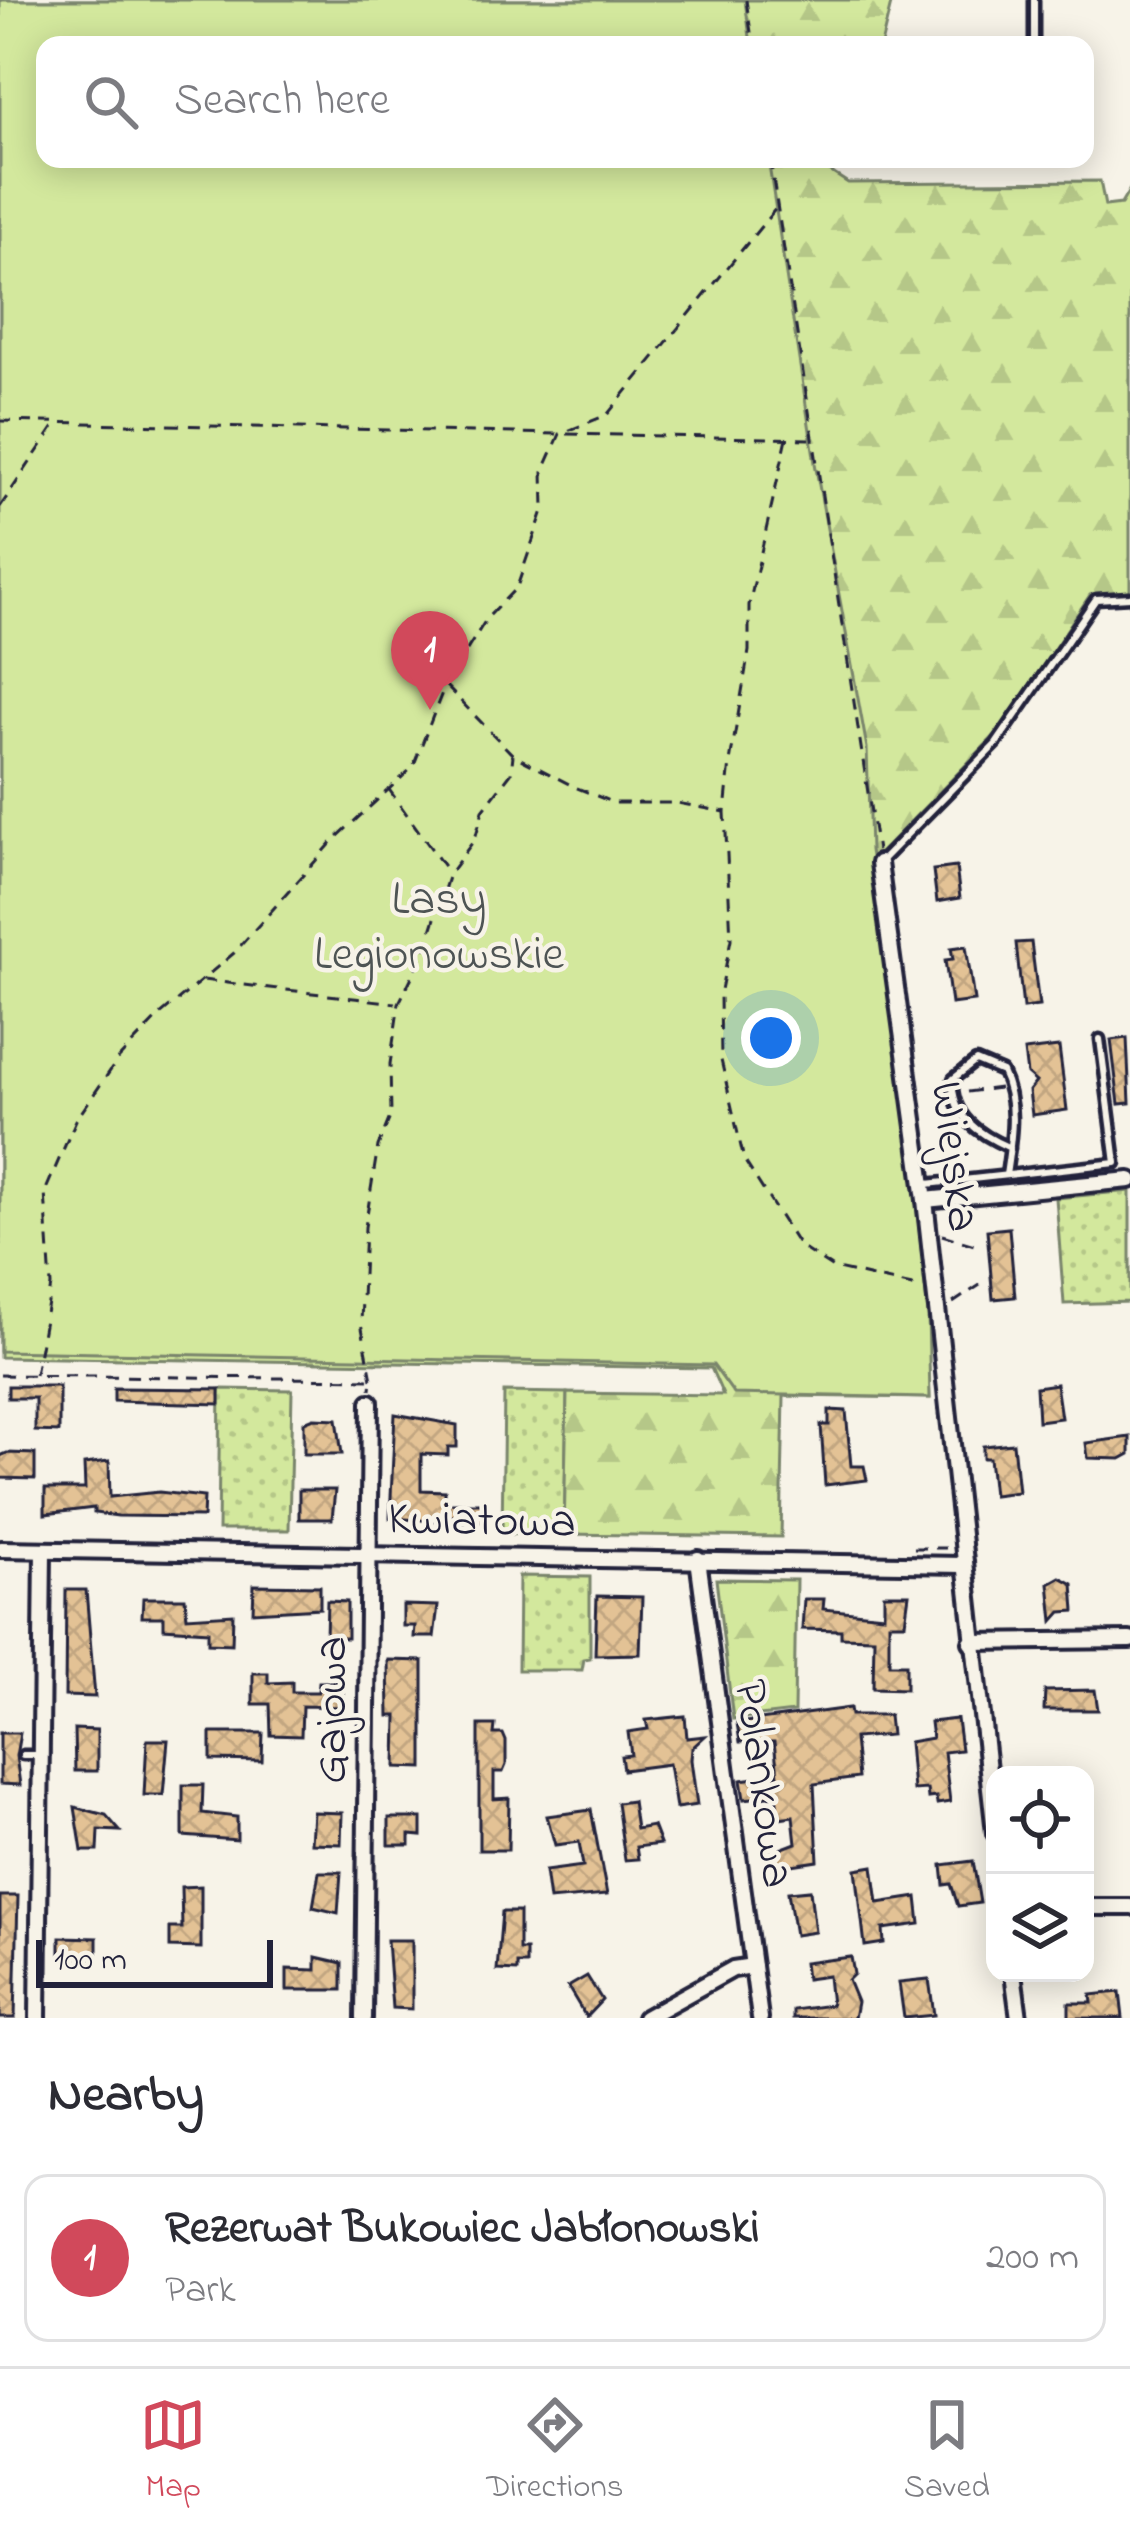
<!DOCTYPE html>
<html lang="en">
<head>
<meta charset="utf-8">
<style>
  body { margin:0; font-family:"Indie Flower",sans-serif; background:#f7f7f7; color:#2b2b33 }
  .controls { position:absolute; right:36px; bottom:36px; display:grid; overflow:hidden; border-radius:24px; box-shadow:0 6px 30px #0003 }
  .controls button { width:108px; height:108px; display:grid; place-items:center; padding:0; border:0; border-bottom:3px solid #e1e1e2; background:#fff; color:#2b2b33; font:60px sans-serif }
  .scale { position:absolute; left:36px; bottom:30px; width:237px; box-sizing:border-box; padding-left:12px; border:6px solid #22223b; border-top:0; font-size:33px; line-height:42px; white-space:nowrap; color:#22223b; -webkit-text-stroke:9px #f7f3e8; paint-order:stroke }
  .you { position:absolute; left:771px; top:1038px; width:42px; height:42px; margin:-30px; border:9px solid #fff; border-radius:50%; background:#1a73e8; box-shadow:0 0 0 18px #1a73e833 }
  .badge { display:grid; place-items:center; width:78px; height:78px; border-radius:50%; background:#d1495b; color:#fff; font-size:39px; font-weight:700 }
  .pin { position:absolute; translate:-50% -99px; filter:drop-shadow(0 3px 6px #0008) }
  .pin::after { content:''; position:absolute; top:63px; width:42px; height:36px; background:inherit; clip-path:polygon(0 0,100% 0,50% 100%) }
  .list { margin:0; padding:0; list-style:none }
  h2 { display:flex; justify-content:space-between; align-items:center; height:156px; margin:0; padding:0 48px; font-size:51px }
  h2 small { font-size:39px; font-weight:400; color:#7c7c81 }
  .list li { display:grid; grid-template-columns:78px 1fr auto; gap:36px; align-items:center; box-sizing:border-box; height:168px; margin:0 24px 24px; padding:0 24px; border:3px solid #e1e1e2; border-radius:24px }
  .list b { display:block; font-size:45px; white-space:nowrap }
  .list p { margin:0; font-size:39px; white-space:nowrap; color:#7c7c81 }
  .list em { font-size:39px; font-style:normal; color:#7c7c81 }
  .icon { flex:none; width:66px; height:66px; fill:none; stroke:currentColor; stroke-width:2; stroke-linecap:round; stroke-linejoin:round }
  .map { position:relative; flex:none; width:1130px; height:2018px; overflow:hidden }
  .search { position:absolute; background:#fff; box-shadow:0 6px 30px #0003; left:36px; right:36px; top:36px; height:132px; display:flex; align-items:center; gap:30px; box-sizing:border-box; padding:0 42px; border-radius:24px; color:#7c7c81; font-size:45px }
  .sheet { height:348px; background:#fff }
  nav { display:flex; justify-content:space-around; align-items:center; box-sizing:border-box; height:168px; border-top:3px solid #e1e1e2; background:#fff; font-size:33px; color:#7c7c81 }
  nav a { display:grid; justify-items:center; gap:6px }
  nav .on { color:#d1495b }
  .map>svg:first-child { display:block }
</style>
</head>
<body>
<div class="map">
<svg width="1130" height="2018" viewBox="0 0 1130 2018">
  <defs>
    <pattern id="grass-dots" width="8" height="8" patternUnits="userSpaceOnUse" patternTransform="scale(3)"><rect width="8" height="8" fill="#d3e89d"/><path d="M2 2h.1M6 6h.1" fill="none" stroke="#b5c788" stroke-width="1.8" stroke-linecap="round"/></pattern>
    <pattern id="forest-firs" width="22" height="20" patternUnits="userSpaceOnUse" patternTransform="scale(3)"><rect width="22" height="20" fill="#d3e89d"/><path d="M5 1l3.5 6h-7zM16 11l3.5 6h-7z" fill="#b5c788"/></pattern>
    <pattern id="building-cross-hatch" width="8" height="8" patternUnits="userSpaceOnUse" patternTransform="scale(3)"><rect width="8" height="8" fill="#e3c295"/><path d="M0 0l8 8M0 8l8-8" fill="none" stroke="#c2a681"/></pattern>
  </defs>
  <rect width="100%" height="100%" fill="#f7f3e8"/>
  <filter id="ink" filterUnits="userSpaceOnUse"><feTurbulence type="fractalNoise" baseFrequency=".00833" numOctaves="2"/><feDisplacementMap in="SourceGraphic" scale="24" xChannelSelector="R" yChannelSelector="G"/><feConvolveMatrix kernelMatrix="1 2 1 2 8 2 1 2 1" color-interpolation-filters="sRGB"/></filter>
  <g filter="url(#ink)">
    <g fill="url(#grass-dots)" stroke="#7a856c" stroke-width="3">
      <path d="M1130,1191V1302L1064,1304L1056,1198Z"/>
      <path d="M220,1389L292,1390L289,1530H218Z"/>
      <path d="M504,1392L567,1393L564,1534H502Z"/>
      <path d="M519,1576L590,1577V1658L584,1659L582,1670H518Z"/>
    </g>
    <g fill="url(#forest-firs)" stroke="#7a856c" stroke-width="3">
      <path d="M0,0H892L881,45H45V159H811L848,183L1100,181L1105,206L1121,204L1130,189V591L1090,595L999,731L874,859L926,1314L930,1398L784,1396L781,1537L564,1534L567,1393L723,1395L711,1368L0,1357Z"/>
      <path d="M716,1579L796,1580L794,1712L733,1719Z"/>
    </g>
    <path fill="#d3e89d" stroke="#7a856c" stroke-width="3" d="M0,0H745L751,45H45V159H768L815,463L867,748L870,850L898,1028L928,1314L930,1398L734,1394L713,1365L0,1351Z"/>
    <g fill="url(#building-cross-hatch)" stroke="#22223b" stroke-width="3">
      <path d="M956,867L960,898L937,902L933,870Z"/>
      <path d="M1031,942L1039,1006L1023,1008L1016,943Z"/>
      <path d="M966,946L974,1001L951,1004L945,960L953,959L951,948Z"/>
      <path d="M1127,1038L1130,1103L1119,1104L1111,1040Z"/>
      <path d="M1059,1047L1067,1110L1032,1115L1029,1091L1036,1082L1027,1074L1024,1051Z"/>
      <path d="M1009,1228L1015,1297L993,1299L987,1230Z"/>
      <path d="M1056,1384L1061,1418L1038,1421L1036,1387Z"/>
      <path d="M8,1386H59V1432L35,1431V1398H8Z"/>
      <path d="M114,1388L220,1389V1404L114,1401Z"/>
      <path d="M829,1410L846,1411L851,1466H864L867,1480L825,1485L821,1425H829Z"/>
      <path d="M395,1414L457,1425V1447H448V1455L421,1454V1490L445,1491V1503H483V1522H462V1516H435V1521L390,1518Z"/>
      <path d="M314,1418L337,1419L342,1454H304V1422Z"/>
      <path d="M1130,1437V1454L1121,1459L1088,1458L1086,1443Z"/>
      <path d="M1013,1443L1018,1492L993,1495L989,1458H983V1446Z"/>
      <path d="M7,1453L35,1454V1479L0,1478V1456Z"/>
      <path d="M109,1461L110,1497L159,1492L204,1497L203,1517L118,1516L94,1513V1508L45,1514V1489H85L84,1464Z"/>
      <path d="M299,1490H335L332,1519H299Z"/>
      <path d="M1060,1577L1073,1584L1075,1611L1061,1612L1053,1621L1049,1583Z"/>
      <path d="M254,1585L320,1586V1608L253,1612Z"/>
      <path d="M66,1590H86L95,1697L65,1696Z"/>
      <path d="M884,1594H909L905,1623H889V1664H906V1689L873,1688L874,1638L841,1637V1630L802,1629L804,1599H824L823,1609L884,1615Z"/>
      <path d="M597,1596L642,1597L640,1654L595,1655Z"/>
      <path d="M143,1598H185L187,1617L233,1614L232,1644L208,1643V1631L164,1628V1617H142Z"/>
      <path d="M327,1601L347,1602V1638H326Z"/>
      <path d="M403,1605L438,1606L434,1637H414L415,1626H403Z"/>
      <path d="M388,1660L423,1661V1768L396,1767L397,1716H389Z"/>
      <path d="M253,1673H268V1683L292,1682V1692H318L319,1682H343V1707L302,1706L301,1736L271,1735L270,1704H253Z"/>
      <path d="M1095,1690L1098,1710H1044L1045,1691Z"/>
      <path d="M850,1708L851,1715H889L891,1735L854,1738L858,1778L814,1784L818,1861L772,1868L770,1853L796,1843L793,1816L779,1818L776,1795L744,1799L741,1780L778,1775L774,1742H740L737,1723Z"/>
      <path d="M685,1716L687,1738L705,1736L692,1748L691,1760L697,1805L676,1808L669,1764L623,1770L621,1756L631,1755L628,1732L648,1729L646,1720Z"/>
      <path d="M957,1719L961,1750L944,1752L950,1802L937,1804L936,1797L928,1798L927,1789L913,1790L909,1742L932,1738L930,1722Z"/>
      <path d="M479,1725H495L494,1734H503L506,1741V1765L503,1772H494V1799L509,1798L508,1850H479Z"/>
      <path d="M74,1729L97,1730V1771H75Z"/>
      <path d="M0,1733H20L16,1756L20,1785L0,1784Z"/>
      <path d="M211,1733H263L262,1761L211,1760Z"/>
      <path d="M147,1740H168L163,1795H144Z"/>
      <path d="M183,1785H203L202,1813L237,1817V1840L183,1836Z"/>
      <path d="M632,1801L636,1829L653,1826L660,1844L636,1847L638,1859L625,1860L617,1803Z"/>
      <path d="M75,1807L106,1815L120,1831L99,1830L98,1851H82Z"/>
      <path d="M591,1810L607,1895L549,1900L545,1871L583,1866L579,1842L555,1845L547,1816Z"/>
      <path d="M313,1812L342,1813L341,1844L311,1843Z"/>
      <path d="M389,1818H422V1836L410,1835V1845H389Z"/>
      <path d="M973,1861L980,1903L958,1906L951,1884L944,1885L942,1865Z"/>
      <path d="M873,1866L878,1903L917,1897L920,1924L883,1929L884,1943L865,1946L856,1869Z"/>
      <path d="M319,1872H341L338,1913L313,1907Z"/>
      <path d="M201,1886V1948L170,1947V1928H182L181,1887Z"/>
      <path d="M810,1890L815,1932L795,1935L788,1892Z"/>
      <path d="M0,1896H18L15,2018H0Z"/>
      <path d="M502,1912H519V1950H526V1964H517V1971L497,1970Z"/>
      <path d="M60,1937L97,1938V1958L60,1957Z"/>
      <path d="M387,1940H412V2009L392,2008Z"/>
      <path d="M316,1957L342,1963V1990H287V1969L316,1970Z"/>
      <path d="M851,1957L854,1974L848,1980L857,2002L854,2018H793V2010L831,2005L828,1976L806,1979L804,1963Z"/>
      <path d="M587,1976L602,2000L586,2017L568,1987Z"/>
      <path d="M929,1979L934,2015L904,2018L899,1982Z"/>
      <path d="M1120,1992L1123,2018H1069V2003H1092L1091,1995Z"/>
    </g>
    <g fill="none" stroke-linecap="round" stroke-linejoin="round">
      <g stroke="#22223b" stroke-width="15">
        <g id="lane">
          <path d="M1034,45V0"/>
          <path d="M881,861L996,744L1096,599L1130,597"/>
          <path d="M1006,1175C1011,1140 1018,1104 1002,1072L976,1061L953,1079C950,1116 980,1135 1010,1148"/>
          <path d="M927,1184L1116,1163L1100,1039"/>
          <path d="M23,1755H37"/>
        </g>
      </g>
      <g stroke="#22223b" stroke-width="22">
        <g id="street">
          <path d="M879,863L925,1200L995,1833"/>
          <path d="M925,1200L1130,1180"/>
          <path d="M0,1549L963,1565"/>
          <path d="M698,1559L760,2018"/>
          <path d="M971,1642L1130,1640"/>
          <path d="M1085,1907H1130"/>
          <path d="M1013,1973L1019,2018"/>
          <path d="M38,2018L43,1550"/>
          <path d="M364,2018L370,1402"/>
          <path d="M645,2018L733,1969L753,1966"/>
        </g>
      </g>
      <g stroke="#22223b" stroke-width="3" stroke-dasharray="12 9" stroke-linecap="butt">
        <path d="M746,0L753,45"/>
        <path d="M770,159L877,851"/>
        <path d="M0,421L557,434"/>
        <path d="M567,434L811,439"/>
        <path d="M787,438L749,605V651L730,762L725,812L731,939L720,995L721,1060L744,1160L799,1246L833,1268L921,1288"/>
        <path d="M0,507L56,424"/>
        <path d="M446,686L513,755L575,787L614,803H677L725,812"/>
        <path d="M388,788L448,872"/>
        <path d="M203,980L396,1003"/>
        <path d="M967,1092L999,1088"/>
        <path d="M942,1235L981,1247"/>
        <path d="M953,1303L986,1281"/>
        <path d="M0,1375L372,1379L371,1389"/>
        <path d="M35,1375L51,1286L45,1192L76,1120L119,1058L159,1016L234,953L335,839L413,767L445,685L487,618L517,587L544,508L543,472L560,434L607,415L777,207"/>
        <path d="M372,1379L361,1323L365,1227L378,1146L391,1115L390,1064L399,1003L425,950L449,874L475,839L483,810L511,773L513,755"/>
        <path d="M914,1548H946"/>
        <path d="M989,1848L995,1894"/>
      </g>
      <use href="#lane" stroke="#f7f3e8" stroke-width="6"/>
      <use href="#street" stroke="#f7f3e8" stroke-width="14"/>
    </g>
  </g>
  <g text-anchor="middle" stroke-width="9" stroke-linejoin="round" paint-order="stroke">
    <g font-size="48" fill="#4e5454" stroke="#f7f3e8">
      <text x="439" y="913">Lasy<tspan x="439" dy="55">Legionowskie</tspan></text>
    </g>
    <g font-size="48" fill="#22223b" stroke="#f7f3e8">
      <text transform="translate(958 1156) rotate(83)" y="17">Wiejska</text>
      <text transform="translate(482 1517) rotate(1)" y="17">Kwiatowa</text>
      <text transform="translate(328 1710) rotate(-90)" y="17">Gajowa</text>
      <text transform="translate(767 1783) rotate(82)" y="17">Polankowa</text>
    </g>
  </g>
</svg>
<div class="controls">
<button><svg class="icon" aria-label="locate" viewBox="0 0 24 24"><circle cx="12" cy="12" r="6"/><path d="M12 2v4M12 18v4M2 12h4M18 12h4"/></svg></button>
<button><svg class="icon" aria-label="layers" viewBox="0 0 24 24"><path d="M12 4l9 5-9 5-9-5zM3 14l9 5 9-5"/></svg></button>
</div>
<div class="scale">100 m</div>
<div class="you"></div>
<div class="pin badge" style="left:430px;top:710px">1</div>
<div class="search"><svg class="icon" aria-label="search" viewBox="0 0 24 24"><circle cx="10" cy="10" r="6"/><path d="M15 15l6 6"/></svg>Search here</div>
</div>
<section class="sheet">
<h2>Nearby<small></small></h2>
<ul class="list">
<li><span class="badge">1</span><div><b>Rezerwat Bukowiec Jabłonowski</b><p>Park</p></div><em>200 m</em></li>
</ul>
</section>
<nav>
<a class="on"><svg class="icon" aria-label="map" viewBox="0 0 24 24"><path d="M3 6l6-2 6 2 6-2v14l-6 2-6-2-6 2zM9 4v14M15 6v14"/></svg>Map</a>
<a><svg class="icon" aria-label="directions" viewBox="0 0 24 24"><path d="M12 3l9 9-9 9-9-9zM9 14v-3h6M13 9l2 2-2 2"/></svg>Directions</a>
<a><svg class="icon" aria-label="saved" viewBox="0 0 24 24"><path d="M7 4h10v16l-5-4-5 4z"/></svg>Saved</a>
</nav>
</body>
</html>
